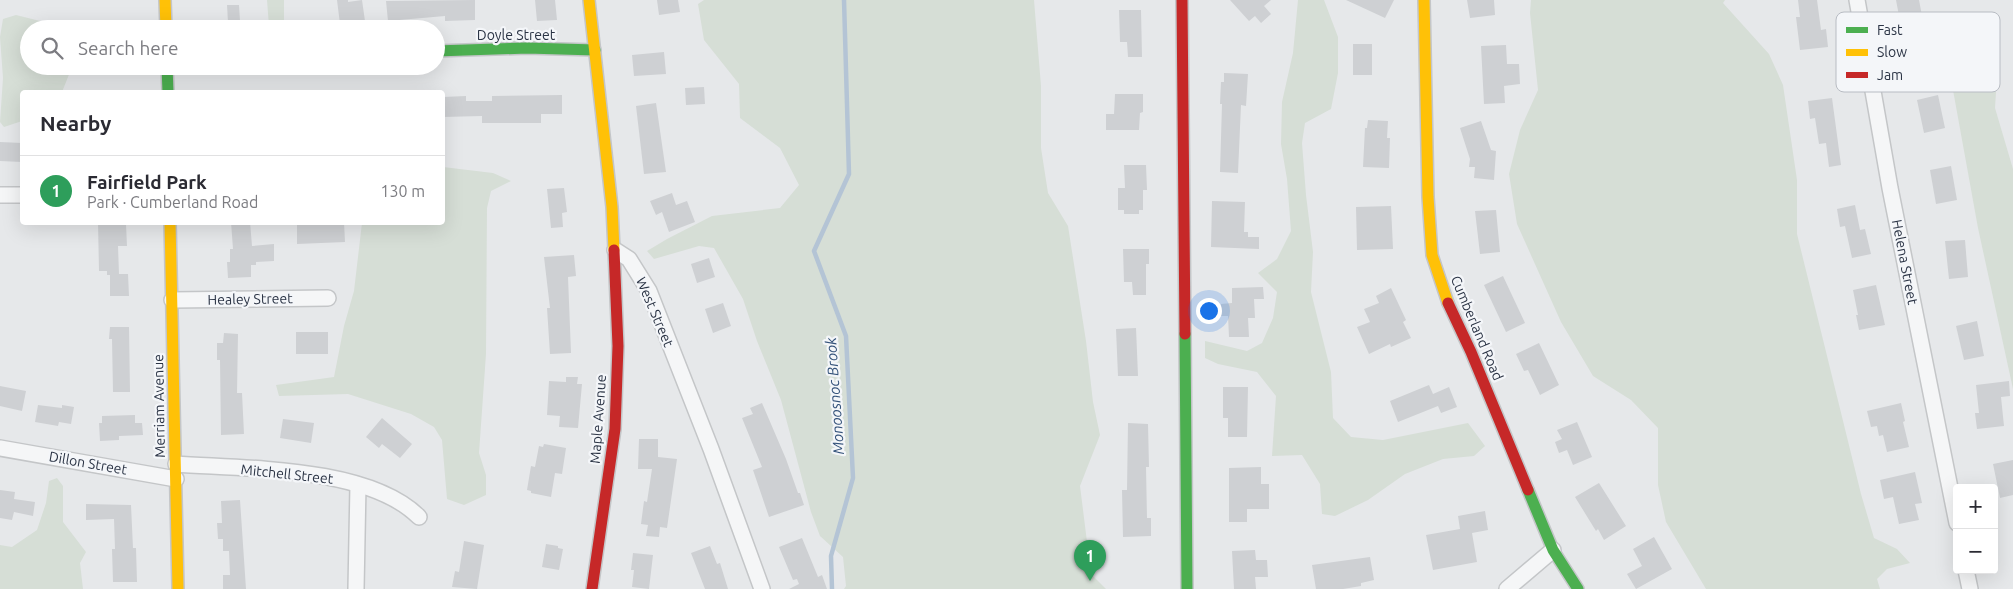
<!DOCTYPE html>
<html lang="en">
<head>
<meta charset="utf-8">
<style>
  body { margin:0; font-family:Ubuntu,sans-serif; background:#f7f7f7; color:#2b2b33 }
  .controls { position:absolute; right:15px; bottom:15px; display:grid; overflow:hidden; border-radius:5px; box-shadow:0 5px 20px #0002 }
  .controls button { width:45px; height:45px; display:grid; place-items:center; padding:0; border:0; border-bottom:1px solid #e1e1e2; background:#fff; color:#2b2b33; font:25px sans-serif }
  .you { position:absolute; left:1208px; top:310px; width:18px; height:18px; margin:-12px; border:4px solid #fff; border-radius:50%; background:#1a73e8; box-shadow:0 0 0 8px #1a73e833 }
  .badge { display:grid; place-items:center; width:32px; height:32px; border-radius:50%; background:#b45309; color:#fff; font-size:16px; font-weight:700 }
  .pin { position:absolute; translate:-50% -41px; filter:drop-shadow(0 1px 2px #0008) }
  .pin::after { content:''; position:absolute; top:26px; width:18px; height:15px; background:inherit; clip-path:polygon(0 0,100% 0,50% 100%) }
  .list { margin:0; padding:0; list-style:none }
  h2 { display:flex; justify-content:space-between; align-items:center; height:65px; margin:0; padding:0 20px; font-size:21px }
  h2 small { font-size:16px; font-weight:400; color:#7c7c81 }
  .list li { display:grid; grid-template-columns:32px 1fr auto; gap:15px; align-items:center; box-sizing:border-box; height:70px; padding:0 20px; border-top:1px solid #e1e1e2 }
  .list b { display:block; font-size:19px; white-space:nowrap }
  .list p { margin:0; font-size:16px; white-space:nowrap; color:#7c7c81 }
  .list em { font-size:16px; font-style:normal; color:#7c7c81 }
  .icon { flex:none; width:28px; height:28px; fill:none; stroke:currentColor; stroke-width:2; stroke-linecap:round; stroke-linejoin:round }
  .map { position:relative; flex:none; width:2013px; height:589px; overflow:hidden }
  .search { position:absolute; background:#fff; box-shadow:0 5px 20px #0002; left:20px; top:20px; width:425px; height:55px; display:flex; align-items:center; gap:12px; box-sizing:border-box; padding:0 18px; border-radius:28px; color:#7c7c81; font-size:19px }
  .panel { position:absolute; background:#fff; box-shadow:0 5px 20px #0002; left:20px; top:90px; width:425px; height:135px; border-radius:5px }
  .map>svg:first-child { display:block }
</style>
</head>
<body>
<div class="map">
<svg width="2013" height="589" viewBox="0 0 2013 589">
  <rect width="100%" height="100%" fill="#e6e8ea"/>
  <g fill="#d6ded6">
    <path d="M267,0H284V29H267L269,26Z"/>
    <path d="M704,0H1034L1041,86V148L1048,193L1068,226L1086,341L1093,402L1100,435L1080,486L1091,574L1106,589H844L846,586L843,557L820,536L811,512L781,400L757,341L743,299L714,248L699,246L654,259L647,251L667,239L712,216L780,208L799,185L780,148L740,118L739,84L704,40L698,4Z"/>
    <path d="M1298,0H1324L1338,37V73L1331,109L1305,123L1302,143L1306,195L1313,252L1311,292L1331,372L1333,418L1351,437L1383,440L1468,423L1485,446L1474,456L1443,459L1405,474L1368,500L1335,516L1322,514L1320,484L1302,455L1272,456L1276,396L1257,372L1218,364L1205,358V341L1247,351L1262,343L1273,318L1277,292L1258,273L1277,259L1291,231L1287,179L1281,144L1282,102L1293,53Z"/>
    <path d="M1531,0H1725L1723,3L1769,54L1783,85L1797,180V234L1861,494L1874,538L1897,549L1910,563L1887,569L1877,579L1880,589H1706L1666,522L1658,485V428L1631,400L1593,376L1561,322L1517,224L1509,174L1520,130L1538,90L1530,13Z"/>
    <path d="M16,15L40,21L43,29H29V66H69L70,72L62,92H22V121L4,127L0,122L3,78L0,37L3,19Z"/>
    <path d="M1963,55L1987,60L1997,77L1995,108L2013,169V389L1978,228L1951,79V59Z"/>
    <path d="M443,167L493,173L511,181L491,191L487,208L486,354L479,453L486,475V495L464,505L447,499L442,440L434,427L411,414L348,394L279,396L276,385L334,377L344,326L354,291L362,223L442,222Z"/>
    <path d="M57,478L63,486V522L86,552L80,563L83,589H0V545L12,547L37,530L46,503L49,481Z"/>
  </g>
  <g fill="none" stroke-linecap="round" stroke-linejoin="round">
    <path stroke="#b4c4d5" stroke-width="4.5" d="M832,589L831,556L853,478L846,336L814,251L849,174L844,0"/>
  </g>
  <g fill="#ced0d3">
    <path d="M337,0H348V2L362,0L365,21L340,24Z"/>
    <path d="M475,0V20L445,21V16L388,21L386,1Z"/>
    <path d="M535,0H555L557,20L537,21Z"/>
    <path d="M657,0H678L680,12L659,15Z"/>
    <path d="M1230,0H1271L1264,6L1271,14L1261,23L1255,16L1249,21Z"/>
    <path d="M1346,0H1394L1385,18Z"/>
    <path d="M1467,0H1494L1495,15L1470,18Z"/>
    <path d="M1798,0H1817L1821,30L1826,29L1828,47L1800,50L1796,17H1800Z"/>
    <path d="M1896,0H1919L1923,21L1952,16L1955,27L1924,33L1928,54L1907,58Z"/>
    <path d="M227,5H239L240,21L228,22Z"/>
    <path d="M1119,10H1141L1142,57H1128L1127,42H1120Z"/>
    <rect x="1353" y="44" width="19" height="31"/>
    <path d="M1506,45L1507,64H1519L1520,84L1504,86L1505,103L1484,104L1481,46Z"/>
    <path d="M664,52L666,74L634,76L632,55Z"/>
    <path d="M1224,73L1248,74L1246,106L1241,105L1238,173L1220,172L1222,104H1220L1221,82H1224Z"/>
    <path d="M704,87L705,104L686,105L685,88Z"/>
    <path d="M1115,94H1143V112L1140,113L1139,130H1106V114H1114Z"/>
    <path d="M562,95V114H541V123H482V116L443,117V97L466,96V101H492V96Z"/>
    <path d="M1938,95L1945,128L1924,133L1917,100Z"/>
    <path d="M1832,98L1841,165L1829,167L1826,143L1819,144L1815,118L1810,119L1808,101Z"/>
    <path d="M656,103L666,172L644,174L636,106Z"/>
    <path d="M1368,120L1388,121L1387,138H1390L1389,168L1363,167L1365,128H1367Z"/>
    <path d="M1481,121L1491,150L1496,151L1494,180L1474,178L1475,167H1469L1470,159L1460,128Z"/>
    <path d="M0,142L22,143V162L0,161Z"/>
    <path d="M1124,165H1146L1147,190H1143V210H1139V214H1124V210H1118V188H1125Z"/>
    <path d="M1951,166L1957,200L1936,204L1930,170Z"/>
    <path d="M564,188L567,212L562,213L563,227L551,228L547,189Z"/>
    <path d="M672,193L676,205L687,201L695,222L669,232L662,212L656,215L650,201Z"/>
    <path d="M1212,201L1245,202L1244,232H1248V237H1259V249L1211,247Z"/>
    <path d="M1855,205L1860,230L1865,229L1871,254L1852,258L1845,226L1840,227L1837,209Z"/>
    <path d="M1391,206L1393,249L1357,250L1356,207Z"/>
    <path d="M1496,210L1500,252L1480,254L1475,211Z"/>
    <path d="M98,222H123V225L126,224L127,246H118L119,274H128L129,296H110V275H107V271H99Z"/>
    <path d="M231,222H250L252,246L274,244V261L256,262V265H251V277L228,278L227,262H230V249H233Z"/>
    <path d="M308,222H344L345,242L297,244V223Z"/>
    <path d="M1965,240L1968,277L1949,279L1945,241Z"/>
    <path d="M1123,249H1149V264H1146V295H1133L1132,282H1124Z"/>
    <path d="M574,255L576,276L568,277L571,353L550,354L547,308H550L544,257Z"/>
    <path d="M709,258L715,277L697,283L691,264Z"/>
    <path d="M1503,276L1525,323L1506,332L1484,285Z"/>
    <path d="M1876,285L1885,325L1859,330L1856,315H1858L1853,290Z"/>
    <path d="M1263,287L1264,299H1254L1255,318H1248L1249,337H1229L1228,316H1221V304L1232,303V288Z"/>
    <path d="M1391,288L1406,320L1403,322L1411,338L1391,347L1390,344L1369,354L1357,327L1370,322L1364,309L1379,303L1376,296Z"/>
    <path d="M723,303L731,326L713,333L705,309Z"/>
    <path d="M1977,321L1984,356L1964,360L1956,326Z"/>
    <path d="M110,327H129L130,392H113L112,339H109Z"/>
    <path d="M1136,328L1138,376H1118L1116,329Z"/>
    <rect x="296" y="332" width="32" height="22"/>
    <path d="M224,333L238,334L237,393H242L244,434L221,435L220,360H217V343H223Z"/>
    <path d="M1539,343L1559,385L1540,395L1528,370L1524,371L1516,354Z"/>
    <path d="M566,377H578L577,384H582L578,428L559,427L560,416L547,415L549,381L566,382Z"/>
    <path d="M2009,381L2010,396L2001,397L2004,426L1977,429L1975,413H1979L1976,385Z"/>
    <path d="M1429,385L1433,394L1449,387L1457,407L1441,413L1438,406L1398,422L1390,401Z"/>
    <path d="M0,386L26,391L22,411L0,406Z"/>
    <path d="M1223,387H1248L1247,437H1228V418H1223Z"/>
    <path d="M762,403L786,459L798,493H800L804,505L769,517L753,470L762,467L742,418L753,414L750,408Z"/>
    <path d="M1901,403L1905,421L1903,422L1909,447L1887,452L1883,435L1879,436L1877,426L1871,427L1867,411Z"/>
    <path d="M38,405L62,408V405L74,407L71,424L59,422L58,426L35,422Z"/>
    <path d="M135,415V423H142L143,435L119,436V440L100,441L99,423H102V416Z"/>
    <path d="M382,418L412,444L400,458L382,444L379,448L366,437Z"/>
    <path d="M283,419L314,423L311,443L280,438Z"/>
    <path d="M1577,422L1592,457L1573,465L1567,450L1559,453L1555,442L1562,439L1557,430Z"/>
    <path d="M1128,423L1148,424L1149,467H1146L1147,518H1151V536L1123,537L1122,490H1127Z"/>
    <path d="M639,439H658V457L677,459L667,528L660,527L659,537L646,536L648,525L641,524L644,501L647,502L652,469H638Z"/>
    <path d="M544,444L566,448L562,474L555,473L551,497L531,493V491L527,490L531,466L535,467L539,446L543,447Z"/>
    <path d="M2013,460V495L2000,498L1993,464Z"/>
    <path d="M1261,467V484H1269V509H1247V522H1229V468Z"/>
    <path d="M1915,472L1922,503L1915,504L1919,520L1899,524L1893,497L1884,499L1880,480Z"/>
    <path d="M1599,483L1626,526L1604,540L1598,529L1596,531L1575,497Z"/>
    <path d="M0,490L15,492L14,499L35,502L33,516L14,512L12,520L0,518Z"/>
    <path d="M240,500L246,589H223V575H230L229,551H223V539H218L217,523H222L221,501Z"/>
    <path d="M86,504L131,505L133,548H136L137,582H113L112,549H115L114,519L86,520Z"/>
    <path d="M1485,511L1488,530L1472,533L1477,562L1433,570L1426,535L1460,529L1458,516Z"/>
    <path d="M1654,537L1672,569L1636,589L1627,574L1642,566L1633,549Z"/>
    <path d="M802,538L818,577L822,575L827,589H789L799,584L797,579L793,580L779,547Z"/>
    <path d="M464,541L484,545L477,589L452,587L455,571L459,572Z"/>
    <path d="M546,544L558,546V548L563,549L559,570L542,567Z"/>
    <path d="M710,546L717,564L720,563L728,589H705L691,553Z"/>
    <path d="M1255,550L1256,560H1267L1268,577H1255L1256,589H1234L1232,551Z"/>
    <path d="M633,553L653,555L649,589L632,587L634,570H631Z"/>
    <path d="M1370,557L1374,580L1361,583V586L1343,589H1316L1312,565Z"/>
  </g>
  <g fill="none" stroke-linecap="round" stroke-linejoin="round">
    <g stroke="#c4c6c8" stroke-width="18">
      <g id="street">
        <path d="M1857,0L1890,188L1957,523"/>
        <path d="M0,195H22"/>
        <path d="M615,250L629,259L649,291L711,449L762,589"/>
        <path d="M172,300L328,298"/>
        <path d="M0,448L176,479"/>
        <path d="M176,464C244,469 368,466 419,517"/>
        <path d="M1966,570L1970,589"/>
        <path d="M356,589L358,485"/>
        <path d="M1507,589L1553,550"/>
      </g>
    </g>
    <g stroke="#c4c6c8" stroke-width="14">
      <g id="fast">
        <path d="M436,51L527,48L595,50"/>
        <path d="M167,66L168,92"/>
        <path d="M1185,334L1187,589"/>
        <path d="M1528,490L1553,550L1578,589"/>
      </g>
    </g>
    <g stroke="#c4c6c8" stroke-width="14">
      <g id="slow">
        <path d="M165,0L166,29"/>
        <path d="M589,0L612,207L614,250"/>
        <path d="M1424,0L1428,197L1432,255L1448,303"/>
        <path d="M170,222L178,589"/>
      </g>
    </g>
    <g stroke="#c4c6c8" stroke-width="14">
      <g id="jam">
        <path d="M1182,0L1185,334"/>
        <path d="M1448,303L1471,352L1528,490"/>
        <path d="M592,589L615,429L618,346L614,250"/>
      </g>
    </g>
    <use href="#street" stroke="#f5f6f7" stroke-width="15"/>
    <use href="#fast" stroke="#4caf50" stroke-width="11"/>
    <use href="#slow" stroke="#ffc107" stroke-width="11"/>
    <use href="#jam" stroke="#c62828" stroke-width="11"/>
  </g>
  <g text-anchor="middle" stroke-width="4.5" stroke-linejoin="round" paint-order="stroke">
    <g font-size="14" fill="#2b3445" stroke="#f4f6f9">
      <text x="516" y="40">Doyle Street</text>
      <text transform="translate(1905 262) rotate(79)" y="5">Helena Street</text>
      <text transform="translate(250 299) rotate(-1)" y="5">Healey Street</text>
      <text transform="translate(655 312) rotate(67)" y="5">West Street</text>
      <text transform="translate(1477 328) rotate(67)" y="5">Cumberland Road</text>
      <text transform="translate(159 406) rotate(-91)" y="5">Merriam Avenue</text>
      <text transform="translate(598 419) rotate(-86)" y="5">Maple Avenue</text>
      <text transform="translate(88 463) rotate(10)" y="5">Dillon Street</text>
      <text transform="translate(287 474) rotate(6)" y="5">Mitchell Street</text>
    </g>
    <g font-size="15" font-style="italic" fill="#34527a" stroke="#f4f6f9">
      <text transform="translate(835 396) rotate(-94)" y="5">Monoosnoc Brook</text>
    </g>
  </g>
  <rect x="1836" y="12" width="164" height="80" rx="8" fill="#f4f6f9" stroke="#b8bcc3" stroke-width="1"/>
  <rect x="1846" y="27" width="22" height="6" fill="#4caf50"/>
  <rect x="1846" y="49" width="22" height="7" fill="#ffc107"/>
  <rect x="1846" y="72" width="22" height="6" fill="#c62828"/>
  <g font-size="14" fill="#2b3445">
    <text x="1877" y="35">Fast</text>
    <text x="1877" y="57">Slow</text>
    <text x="1877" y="80">Jam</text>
  </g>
</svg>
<div class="controls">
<button>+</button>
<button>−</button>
</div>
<div class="you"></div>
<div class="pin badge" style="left:1090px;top:581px;background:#2e9e5b">1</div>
<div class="search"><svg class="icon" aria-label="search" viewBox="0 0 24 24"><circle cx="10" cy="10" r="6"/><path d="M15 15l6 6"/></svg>Search here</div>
<section class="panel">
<h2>Nearby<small></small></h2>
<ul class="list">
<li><span class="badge" style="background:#2e9e5b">1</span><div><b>Fairfield Park</b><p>Park · Cumberland Road</p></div><em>130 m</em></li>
</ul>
</section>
</div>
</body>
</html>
